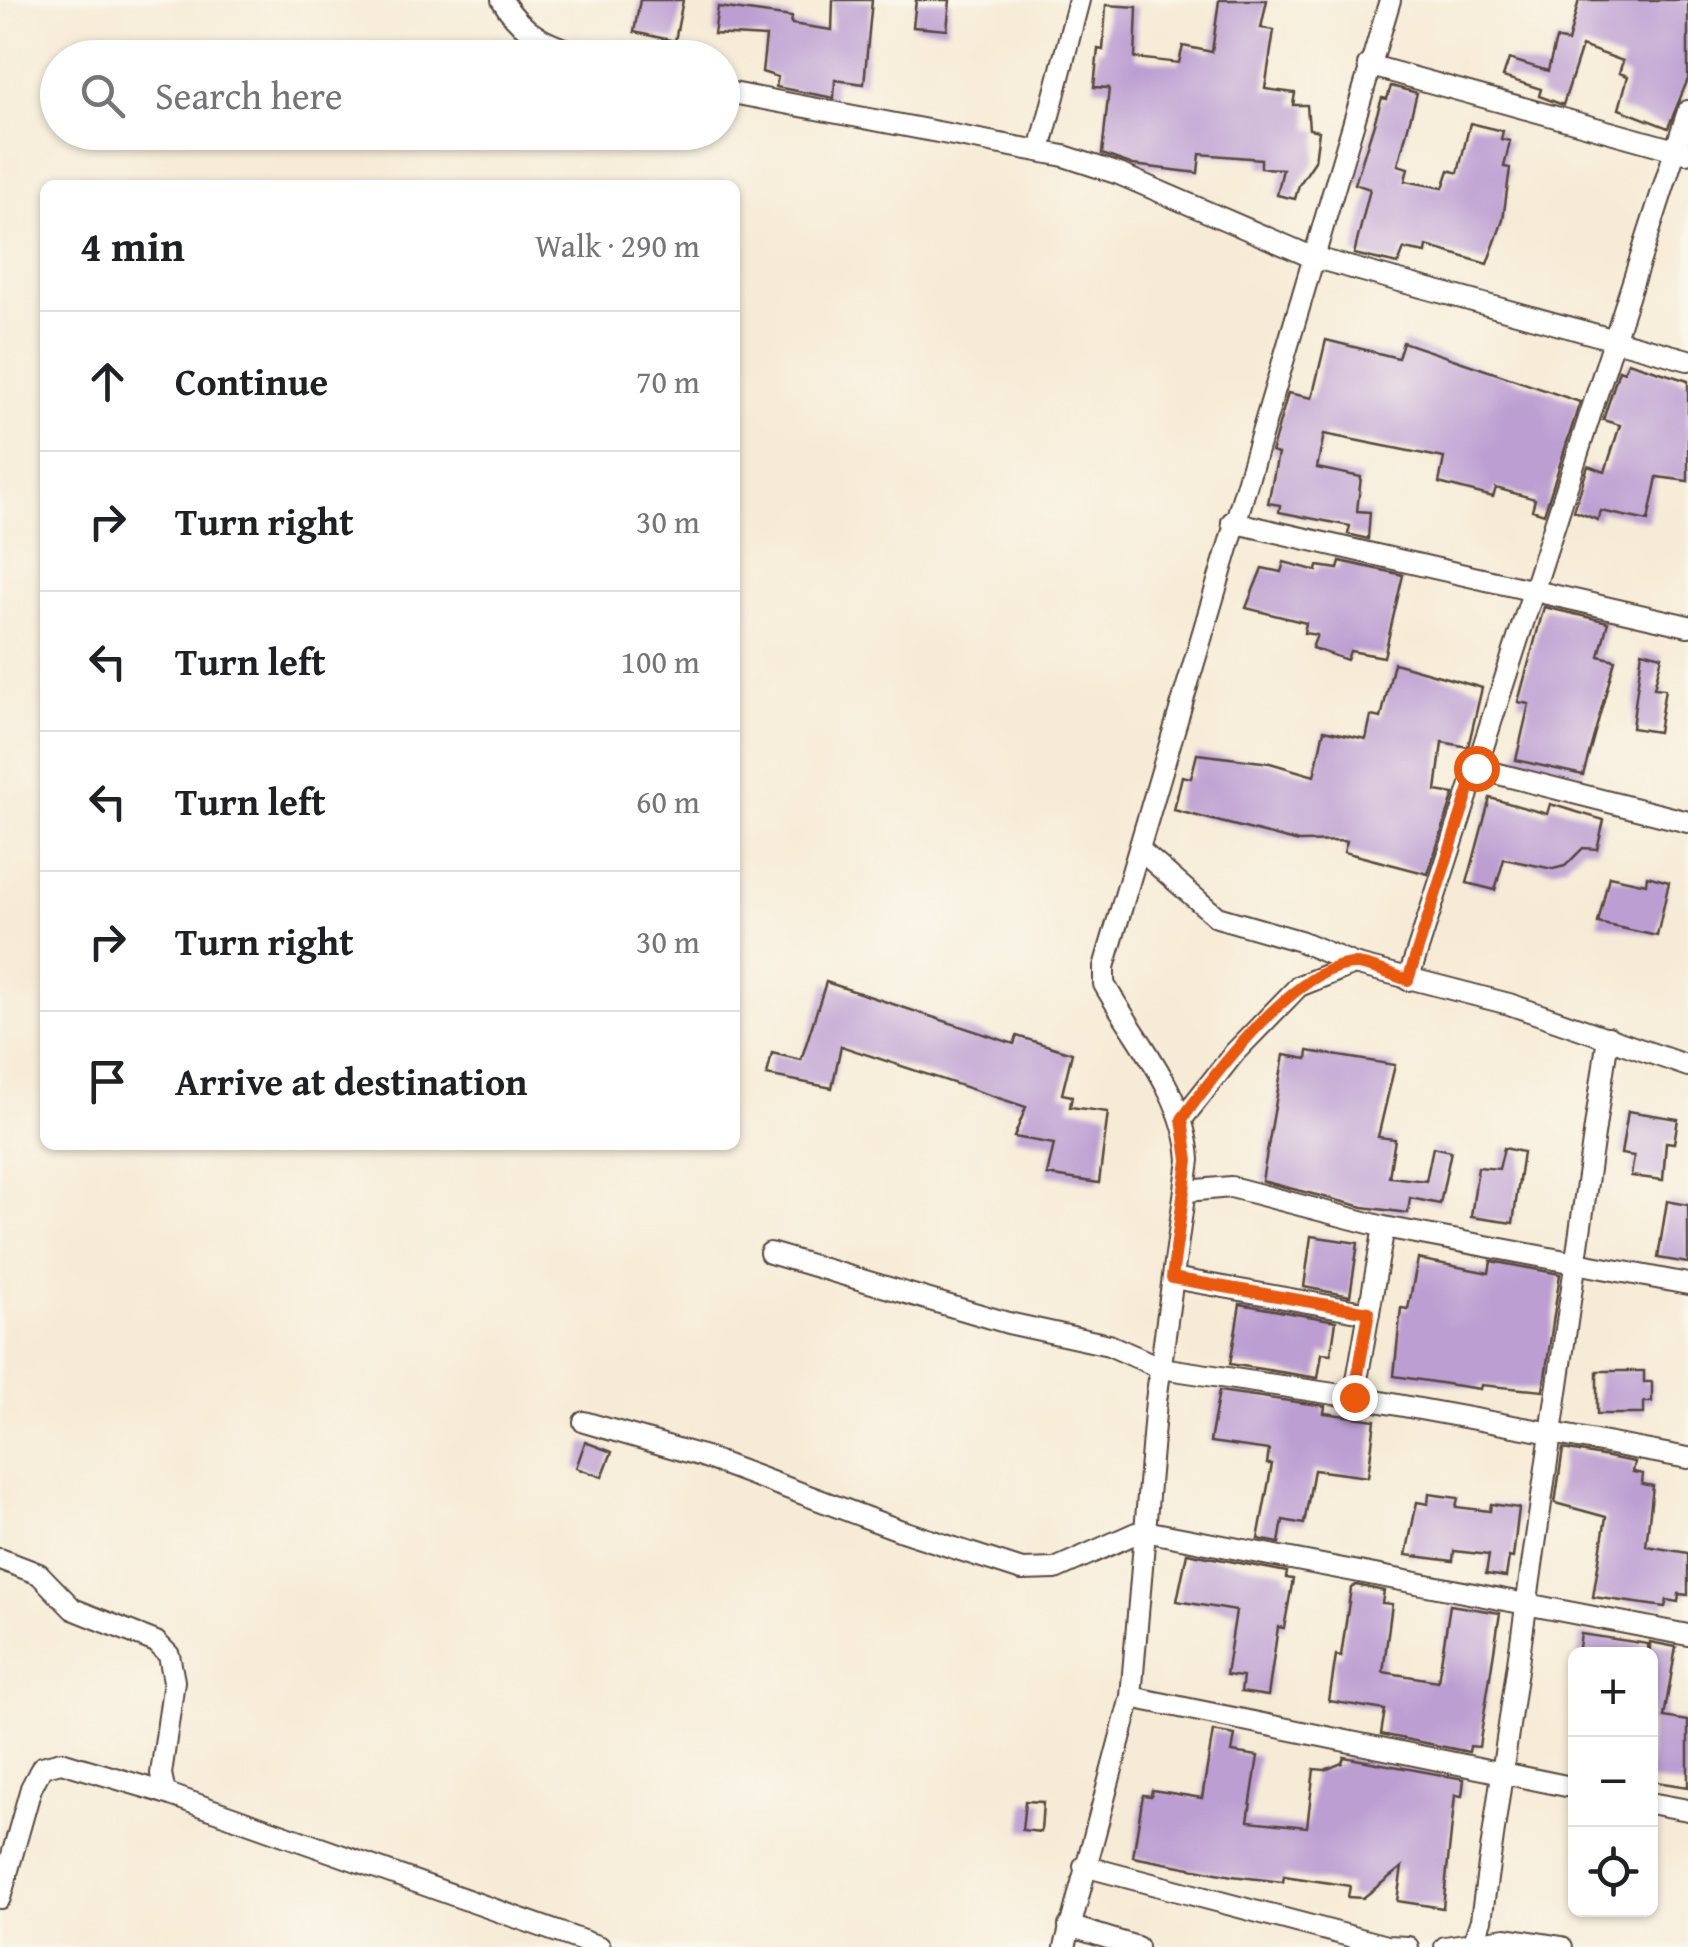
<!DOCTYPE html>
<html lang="en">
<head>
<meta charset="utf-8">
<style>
  body { margin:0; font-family:"Gentium Book Plus",serif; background:#f2f2f2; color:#202124 }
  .controls { position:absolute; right:30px; bottom:30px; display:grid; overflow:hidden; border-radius:15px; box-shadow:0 2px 8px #0004 }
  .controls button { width:90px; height:90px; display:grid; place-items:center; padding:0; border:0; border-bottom:2px solid #e0e0e0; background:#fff; color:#202124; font:50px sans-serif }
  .stop { position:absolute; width:30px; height:30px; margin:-22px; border:8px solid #ea580c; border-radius:50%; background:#fff }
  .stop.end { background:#ea580c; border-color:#fff; box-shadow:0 2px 10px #0008 }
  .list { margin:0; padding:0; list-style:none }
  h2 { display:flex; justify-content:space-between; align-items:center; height:130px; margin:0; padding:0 40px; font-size:42px }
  h2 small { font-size:32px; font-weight:400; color:#757577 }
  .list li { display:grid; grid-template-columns:65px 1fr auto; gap:30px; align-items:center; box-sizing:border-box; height:140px; padding:0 40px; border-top:2px solid #e0e0e0 }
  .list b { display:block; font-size:38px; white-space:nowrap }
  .list em { font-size:32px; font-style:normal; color:#757577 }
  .icon { flex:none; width:55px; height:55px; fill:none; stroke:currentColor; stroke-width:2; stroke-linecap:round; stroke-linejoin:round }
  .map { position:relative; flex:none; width:1688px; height:1947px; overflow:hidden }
  .search { position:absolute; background:#fff; box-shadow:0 2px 8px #0004; left:40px; top:40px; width:700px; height:110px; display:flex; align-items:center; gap:25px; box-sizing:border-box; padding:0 35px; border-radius:55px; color:#757577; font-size:38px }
  .panel { position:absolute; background:#fff; box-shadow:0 2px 8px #0004; left:40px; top:180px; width:700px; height:970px; border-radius:15px }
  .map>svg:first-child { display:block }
</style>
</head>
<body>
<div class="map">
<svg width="1688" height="1947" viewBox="0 0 1688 1947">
  <rect width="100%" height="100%" fill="#fbf7ec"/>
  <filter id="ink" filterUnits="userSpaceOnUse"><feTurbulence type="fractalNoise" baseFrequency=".01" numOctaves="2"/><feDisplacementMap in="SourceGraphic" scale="20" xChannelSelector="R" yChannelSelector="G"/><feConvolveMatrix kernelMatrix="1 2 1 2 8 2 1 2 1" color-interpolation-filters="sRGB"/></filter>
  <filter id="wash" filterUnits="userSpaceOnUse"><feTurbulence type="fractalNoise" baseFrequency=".0048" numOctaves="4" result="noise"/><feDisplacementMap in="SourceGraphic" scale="40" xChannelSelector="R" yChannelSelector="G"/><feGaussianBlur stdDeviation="2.25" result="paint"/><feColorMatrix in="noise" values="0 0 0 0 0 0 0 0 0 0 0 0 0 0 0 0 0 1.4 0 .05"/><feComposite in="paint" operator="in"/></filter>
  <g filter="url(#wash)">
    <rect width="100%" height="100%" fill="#f6ebd6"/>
    <g id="blocks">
      <g fill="#bc9ed2">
        <path d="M640,0H683L675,41L634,32Z"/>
        <path d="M833,0H872L864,84L835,80L834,98L776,87L778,77L762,72L766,37L714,34L718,7L792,17L791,24L832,30Z"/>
        <path d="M916,0H950L947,30L913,27Z"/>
        <path d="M1219,0H1267L1261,28L1274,30L1265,89L1295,93L1293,105H1307L1309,129L1319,131L1315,161L1299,185L1295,199L1277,195L1283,169L1261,168V159L1200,154L1198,173L1133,165L1102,154L1109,88L1094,87L1098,49L1103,50L1106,5L1137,7L1135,58L1179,63L1183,46L1212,52Z"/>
        <path d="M1579,0H1688V79L1668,128L1619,109L1628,76L1619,73L1623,61L1582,46L1563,105L1539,96L1541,89L1503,77L1509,59L1548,71L1556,39L1568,42Z"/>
        <path d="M1391,86L1417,93L1398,165L1408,168L1405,181L1443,188L1449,170L1458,173L1470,123L1503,131L1501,139L1510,141L1504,167L1510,168L1503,220L1487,264L1427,246L1426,253L1404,249L1398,264L1354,254L1370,189L1355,184L1382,98L1387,99Z"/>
        <path d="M1326,340L1398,358L1403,342L1580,402L1544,514L1532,510L1535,499L1496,488L1493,497L1439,483L1444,458L1324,434L1317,468L1361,477L1357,511L1370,512L1368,539L1348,534L1350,526L1279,512L1280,505L1268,503L1278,454L1271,452L1273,446L1288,393L1312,398Z"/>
        <path d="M1628,362L1688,381V481L1657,477L1648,521L1601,511L1598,520L1574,511L1588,466L1605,472L1620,425L1603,420L1619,370L1624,372Z"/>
        <path d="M1340,561L1403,575L1384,657L1350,651L1347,660L1312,648L1317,635L1304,633L1306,623L1246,608L1262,568L1281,572L1284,562L1317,571L1318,566L1338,569Z"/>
        <path d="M1544,607L1608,622L1599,656L1615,660L1583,775L1516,760L1529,704L1518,702Z"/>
        <path d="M1642,651L1662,656L1654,688L1665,689L1658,732L1632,728Z"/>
        <path d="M1394,663L1482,688L1468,747L1442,742L1436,791L1454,794L1428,874L1344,852L1347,841L1299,842L1174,810L1182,776L1191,778L1197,754L1270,763L1314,776L1324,730L1366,739L1371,716L1381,718Z"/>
        <path d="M1490,798L1547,814L1550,804L1604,820L1597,849L1583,848L1565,866L1553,869L1504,859L1495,890L1467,883Z"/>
        <path d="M1609,876L1646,884L1647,876L1669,882L1657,936L1598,923Z"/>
        <path d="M826,982L1014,1044L1017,1036L1072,1053L1062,1094L1072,1096L1070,1107L1108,1112L1099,1183L1047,1175L1054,1144L1014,1137L1026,1107L841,1046L832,1088L767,1075L772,1053L801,1060Z"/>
        <path d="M1308,1051L1395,1065L1378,1137L1395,1139L1389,1177L1426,1181L1433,1147L1451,1151L1440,1204L1410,1198L1408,1213L1363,1207L1262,1181L1284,1055L1307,1059Z"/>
        <path d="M1628,1111L1678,1119L1674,1143L1666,1142L1663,1180L1631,1176L1634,1156L1621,1154Z"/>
        <path d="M1504,1148L1523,1152L1513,1223L1471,1217L1478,1167L1499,1169Z"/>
        <path d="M1667,1201L1688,1205V1263L1658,1258Z"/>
        <path d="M1311,1236L1358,1243L1350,1296L1304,1287Z"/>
        <path d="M1418,1259L1489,1273L1491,1261L1560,1274L1543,1391L1481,1385L1480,1389L1394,1376L1401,1308L1408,1309Z"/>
        <path d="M1240,1304L1336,1321L1331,1354L1322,1353L1318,1378L1230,1364Z"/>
        <path d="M1597,1371H1644V1382H1652V1402H1644V1414H1597Z"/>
        <path d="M1219,1391L1325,1406L1324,1413L1375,1420L1368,1477L1314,1470L1304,1524L1283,1520L1279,1543L1258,1539L1272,1464H1267L1269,1450L1210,1442Z"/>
        <path d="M585,1442L612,1452L602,1477L576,1468Z"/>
        <path d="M1563,1449L1635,1462L1633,1472L1643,1474L1642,1484L1653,1486L1646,1546L1688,1553V1595L1679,1594L1678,1602L1667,1600L1665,1607L1593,1597L1606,1517L1555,1503Z"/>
        <path d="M1429,1494L1458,1498L1456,1507L1490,1511L1491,1504L1519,1508L1513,1558L1509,1557L1506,1577L1486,1574L1489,1555L1454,1551L1453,1561L1406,1555L1417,1502L1428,1504Z"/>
        <path d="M1187,1553L1287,1572L1286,1578L1293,1579L1284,1628L1278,1627L1268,1696L1241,1692L1243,1677L1226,1675L1236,1611L1177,1601Z"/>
        <path d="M1356,1585L1384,1591L1382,1603L1392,1604L1383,1672L1438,1681L1450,1605L1500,1613L1479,1747L1470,1746L1469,1752L1381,1734L1385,1710L1329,1701L1336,1655L1341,1656L1351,1588Z"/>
        <path d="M1581,1634L1648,1644V1654H1578Z"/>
        <path d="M1650,1642L1676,1647L1664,1717L1688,1721V1787L1650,1781Z"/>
        <path d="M1213,1731L1235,1735L1232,1752L1258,1756L1248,1821L1307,1827L1314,1769L1325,1770L1342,1763L1344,1757L1464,1779L1462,1796L1455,1795L1443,1908L1397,1901L1402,1867L1363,1898L1348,1897L1350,1886L1284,1876L1283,1882L1232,1876L1133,1857L1143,1795L1151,1796L1152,1790L1202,1798Z"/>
        <path d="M1025,1801L1043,1802L1041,1832L1022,1830Z"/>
      </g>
    </g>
  </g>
  <g filter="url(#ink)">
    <use href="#blocks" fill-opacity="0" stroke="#57473a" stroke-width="2.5"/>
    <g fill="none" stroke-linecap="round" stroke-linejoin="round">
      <g stroke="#57473a" stroke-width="24">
        <g id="minor">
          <path d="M502,0C524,37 553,47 593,58"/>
          <path d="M1368,65L1686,153"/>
          <path d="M722,91L1064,156L1119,174L1312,257L1688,360"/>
          <path d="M1040,150L1079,0"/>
          <path d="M1232,522L1688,626"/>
          <path d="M1475,768L1688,822"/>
          <path d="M1141,851L1217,917L1300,941L1354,964L1509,1004L1688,1066"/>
          <path d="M1408,980L1688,111"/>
          <path d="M1182,1119L1235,1052L1299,986L1354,964"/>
          <path d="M1186,1191L1231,1187L1384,1227L1688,1284"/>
          <path d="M770,1253L1008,1323L1109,1345L1161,1368L1354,1397L1688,1458"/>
          <path d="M1173,1278L1369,1313"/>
          <path d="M1354,1397L1384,1227"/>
          <path d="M584,1422L702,1456L902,1531L1022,1570L1055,1569L1136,1533L1150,1532L1688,1635"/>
          <path d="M0,1559L39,1574L73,1609L156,1642L169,1655L174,1681L161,1774L165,1793L600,1947"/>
          <path d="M1131,1697L1576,1788"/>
          <path d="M1650,1803L1688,1810"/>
          <path d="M1084,1866L1387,1946L1408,1947"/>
          <path d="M0,1898L31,1788L42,1767L61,1762L165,1793"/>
          <path d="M1069,1926L1137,1947"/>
          <path d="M1065,1947L1131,1697L1156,1401L1189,1160C1185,1094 1135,1039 1104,984V967L1390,0"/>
          <path d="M1445,1947L1506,1938L1562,1947"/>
          <path d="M1472,1947L1481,1920L1608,1037"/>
        </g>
      </g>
      <use href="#minor" stroke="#fff" stroke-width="20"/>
    </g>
  </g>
  <g fill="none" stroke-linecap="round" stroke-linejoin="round" filter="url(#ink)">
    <path stroke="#ea580c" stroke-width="12" d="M1354,1397L1369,1312L1172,1278L1188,1160L1182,1119C1214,1075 1298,963 1356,964C1372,965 1392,975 1408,980L1476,768"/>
  </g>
</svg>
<div class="controls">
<button>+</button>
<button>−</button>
<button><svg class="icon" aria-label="locate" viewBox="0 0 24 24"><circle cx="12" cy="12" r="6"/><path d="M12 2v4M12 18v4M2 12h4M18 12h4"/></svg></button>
</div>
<div class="stop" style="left:1476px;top:768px"></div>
<div class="stop end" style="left:1354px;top:1397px"></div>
<div class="search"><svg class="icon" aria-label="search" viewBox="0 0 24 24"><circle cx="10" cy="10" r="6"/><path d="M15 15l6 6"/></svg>Search here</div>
<section class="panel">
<h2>4 min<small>Walk · 290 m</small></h2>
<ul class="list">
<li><svg class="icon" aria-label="ahead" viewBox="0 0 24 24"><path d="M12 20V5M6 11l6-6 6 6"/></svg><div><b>Continue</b></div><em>70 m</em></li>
<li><svg class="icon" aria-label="right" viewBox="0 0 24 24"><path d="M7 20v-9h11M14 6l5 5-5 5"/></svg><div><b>Turn right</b></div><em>30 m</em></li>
<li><svg class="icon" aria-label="left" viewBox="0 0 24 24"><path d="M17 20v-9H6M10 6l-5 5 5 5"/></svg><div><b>Turn left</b></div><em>100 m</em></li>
<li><svg class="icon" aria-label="left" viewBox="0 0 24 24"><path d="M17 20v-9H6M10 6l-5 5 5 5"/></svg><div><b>Turn left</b></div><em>60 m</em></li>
<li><svg class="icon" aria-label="right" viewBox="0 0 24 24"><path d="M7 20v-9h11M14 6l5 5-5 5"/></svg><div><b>Turn right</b></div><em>30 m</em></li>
<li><svg class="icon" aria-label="arrive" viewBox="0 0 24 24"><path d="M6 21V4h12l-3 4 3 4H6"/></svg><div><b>Arrive at destination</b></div></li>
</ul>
</section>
</div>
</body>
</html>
